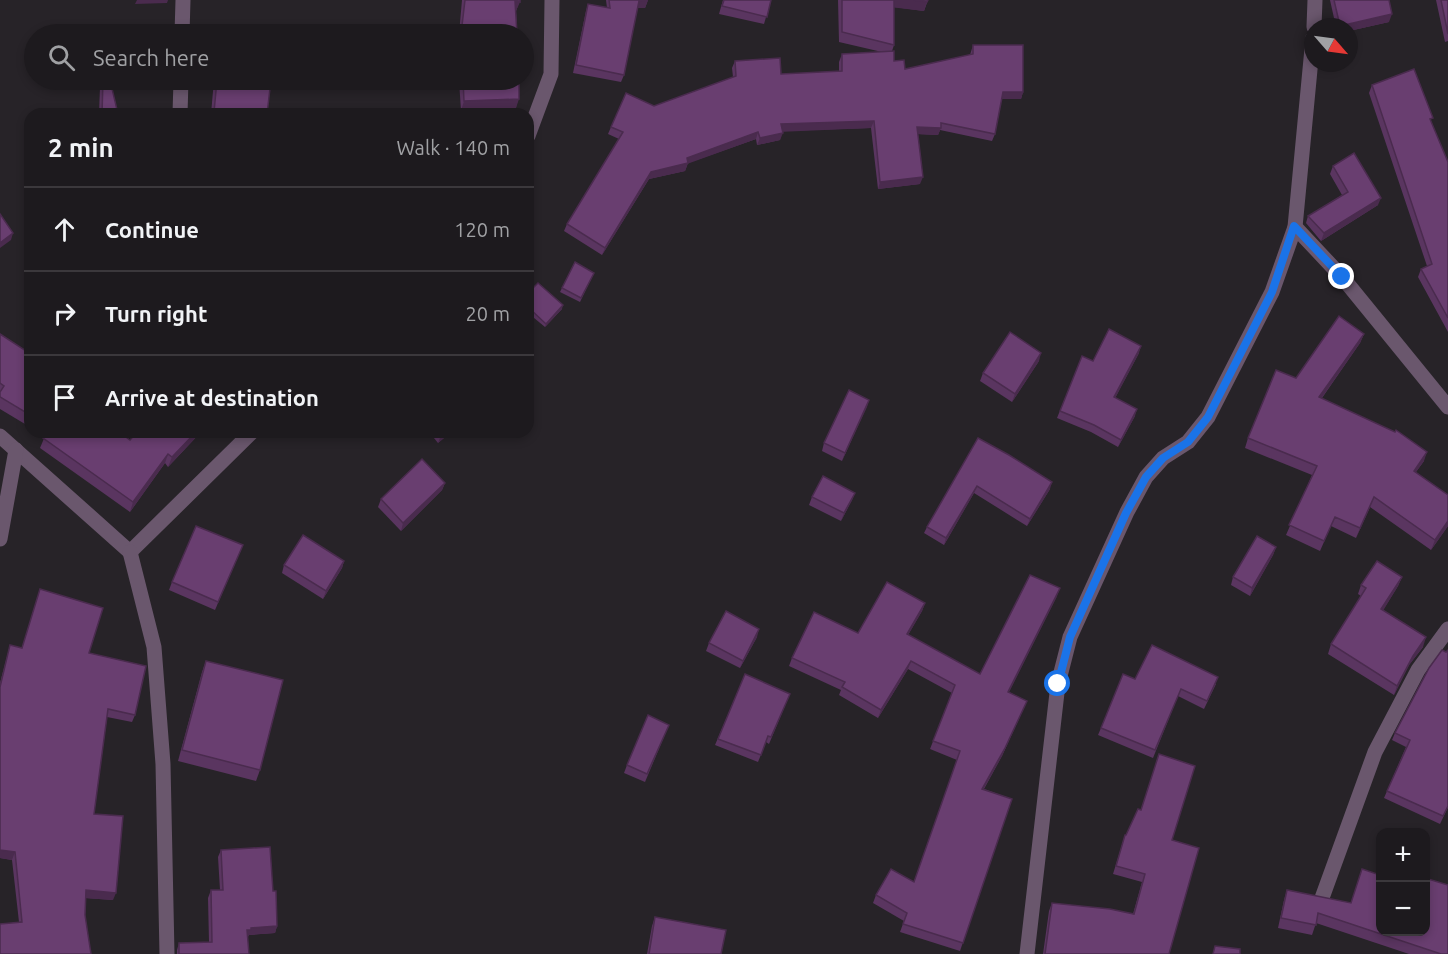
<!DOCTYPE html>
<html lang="en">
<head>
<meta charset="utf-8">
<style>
  body { margin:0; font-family:Ubuntu,sans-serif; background:#2a272b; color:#f1f3f6 }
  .controls { position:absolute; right:18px; bottom:18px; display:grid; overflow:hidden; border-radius:12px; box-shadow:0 3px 9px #0003 }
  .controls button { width:54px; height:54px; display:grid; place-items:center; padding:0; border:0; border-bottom:2px solid #3b383c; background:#1d1a1e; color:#f1f3f6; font:30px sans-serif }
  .compass { position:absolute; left:1304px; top:18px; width:54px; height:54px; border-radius:50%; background:#1d1a1e; box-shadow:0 3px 9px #0003; rotate:118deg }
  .stop { position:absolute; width:18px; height:18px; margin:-14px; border:4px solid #1a73e8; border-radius:50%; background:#fff }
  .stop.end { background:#1a73e8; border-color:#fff; box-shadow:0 2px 6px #0008 }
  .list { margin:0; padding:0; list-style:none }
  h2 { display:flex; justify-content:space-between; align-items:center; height:78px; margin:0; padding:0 24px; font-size:26px }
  h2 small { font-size:20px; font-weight:400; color:#a0a1a4 }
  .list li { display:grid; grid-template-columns:39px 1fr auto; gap:18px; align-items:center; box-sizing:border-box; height:84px; padding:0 24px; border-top:2px solid #3b383c }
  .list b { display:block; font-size:22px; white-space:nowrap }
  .list em { font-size:20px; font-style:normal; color:#a0a1a4 }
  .icon { flex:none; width:33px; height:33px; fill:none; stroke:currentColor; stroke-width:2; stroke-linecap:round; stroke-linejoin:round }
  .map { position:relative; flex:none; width:1448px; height:954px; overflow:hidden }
  .search { position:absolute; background:#1d1a1e; box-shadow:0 3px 9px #0003; left:24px; top:24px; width:510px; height:66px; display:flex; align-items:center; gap:15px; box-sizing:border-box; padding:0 21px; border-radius:33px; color:#a0a1a4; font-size:22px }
  .panel { position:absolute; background:#1d1a1e; box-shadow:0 3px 9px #0003; left:24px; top:108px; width:510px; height:330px; border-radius:18px }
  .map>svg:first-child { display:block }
</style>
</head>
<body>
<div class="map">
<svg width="1448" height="954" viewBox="0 0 1448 954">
  <rect width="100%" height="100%" fill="#272328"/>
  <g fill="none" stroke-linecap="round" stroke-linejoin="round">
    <g stroke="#6a576d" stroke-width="15">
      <path d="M1314,27L1315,0"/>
      <path d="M182,34L183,0"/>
      <path d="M180,114L181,80"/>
      <path d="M528,136L551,74L552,0"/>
      <path d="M1295,227L1342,277L1448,407"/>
      <path d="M0,436L130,552L252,432"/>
      <path d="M0,539L16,450"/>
      <path d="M130,552L154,647L163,764L167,954"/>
      <path d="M1322,898L1375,752L1418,670L1448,629"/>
      <path d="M1027,954L1058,684L1070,637L1127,512L1146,477L1163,458L1188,442L1208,417L1272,292L1295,227L1313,38"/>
    </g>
  </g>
  <g fill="#5a3560">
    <path d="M462,0H520L516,11L517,34H459Z"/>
    <path d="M606,0H648L645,8H637L624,75L621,82L573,73L586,11L588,4L607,8Z"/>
    <path d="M723,0H771L764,24L719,14Z"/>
    <path d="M838,0H928L924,11L894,7V45L892,51L894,61L905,69L970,55L973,45L1023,92L1021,99H1001L995,134L992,141L940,130L938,135L918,134L920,184L878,189L871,128L782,131L780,140L757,145L756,139L688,163L685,171L649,179L602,255L564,231L567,224L619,139L608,134L611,127L654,106L733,77L732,68L735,61L781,74L839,72V62L842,54L882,52L839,42Z"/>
    <path d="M1330,0H1389V22L1349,31V27H1336Z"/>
    <path d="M1436,0H1448V41L1445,42Z"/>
    <path d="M102,80L118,114H99L100,87Z"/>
    <path d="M214,80H271L267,114H211Z"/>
    <path d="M459,80H519L516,108L461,111Z"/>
    <path d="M1372,85L1431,121L1448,162V332L1418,277L1421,269L1427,266L1369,93Z"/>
    <path d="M1333,166L1378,205L1321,241L1306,223L1308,216L1342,195L1330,174Z"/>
    <path d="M594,273L580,302L560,292L562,288Z"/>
    <path d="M528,293L562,309L545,327L528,313Z"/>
    <path d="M0,334L26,351L30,344V427L0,409Z"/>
    <path d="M1364,334L1360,343L1322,398L1424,461L1416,472L1448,526L1431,550L1370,507L1356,538L1331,526L1320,551L1286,535L1312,475L1245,448L1248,438L1296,378Z"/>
    <path d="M1139,353L1115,398L1135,416L1118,447L1091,432L1057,418L1082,356L1093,361Z"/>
    <path d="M1039,361L1012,402L980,381L983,373Z"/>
    <path d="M869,400L842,461L822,451L824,443Z"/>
    <path d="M38,432H119L130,440L137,432H201L168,467L165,463L130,512L40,448L45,436Z"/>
    <path d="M429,432H451L438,443Z"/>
    <path d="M978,438L1050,489L1027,526L974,493L944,545L924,533L927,527Z"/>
    <path d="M445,483L442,490L401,531L378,507L381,499Z"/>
    <path d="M855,493L852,500L841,521L809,505L812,497Z"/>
    <path d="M243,545L215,610L169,590L172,582Z"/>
    <path d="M1276,547L1273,555L1250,596L1231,585L1233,577Z"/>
    <path d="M344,561L342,568L323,599L282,573L284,565Z"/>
    <path d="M1402,577L1398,586L1383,610L1423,647L1409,665L1394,695L1328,654L1331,644L1361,596L1358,594L1361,585Z"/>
    <path d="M1057,596L1009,692L1027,701L1002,756L984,789L1012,799L960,951L900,932L904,921L873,903L876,895L914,882L957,760L930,749L952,693L908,669L878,718L839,695L841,690L789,666L792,658L858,633L925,603L922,611L908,635L980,674Z"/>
    <path d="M757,637L740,668L706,651L709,643Z"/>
    <path d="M10,645L21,648L89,653L135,715L132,722L107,717L94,814L113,900L86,898L85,915L19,922L12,860L0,858V683Z"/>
    <path d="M1442,650L1448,807L1440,824L1384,798L1406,747L1392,740L1395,733Z"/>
    <path d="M206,661L260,770L256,781L178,761L202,672Z"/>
    <path d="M745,674L787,701L769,744L766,742L758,762L715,745Z"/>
    <path d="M1135,679L1216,684L1204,709L1178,696L1153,758L1098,735L1101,728Z"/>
    <path d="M666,732L645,782L624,773L627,765Z"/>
    <path d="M1125,835L1172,840L1169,954H1043L1049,911L1052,903L1133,914L1142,882L1113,874Z"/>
    <path d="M221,850L273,891L277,926L275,933L249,935L247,937L249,954H177V950L179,943L209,942L208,898L211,890H220L218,857Z"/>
    <path d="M1287,890L1448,954H1409L1316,923L1312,935L1278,928L1284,900Z"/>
    <path d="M655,917L721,954H647L652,926Z"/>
  </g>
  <g fill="#4a2b4e">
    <path d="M137,0H168L167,3L135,4Z"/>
    <path d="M648,0L645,8H636L639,1Z"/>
    <path d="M893,0H914L927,2L924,11L890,7Z"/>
    <path d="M515,1L520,2L516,11H512Z"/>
    <path d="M1392,14L1389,22L1349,31V27H1339L1340,26Z"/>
    <path d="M1003,92H1023L1021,99H1000Z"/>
    <path d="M519,99L516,108L461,111L464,101Z"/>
    <path d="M874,121L871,128L778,132L781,124Z"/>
    <path d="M917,127L941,128L938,135L915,134Z"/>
    <path d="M758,132L756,139L687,164L688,163L685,171L649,179L602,255L605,248L651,172L687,158Z"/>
    <path d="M783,133L780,140L757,145L760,138Z"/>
    <path d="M923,177L920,184L878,189L880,182Z"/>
    <path d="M1381,198L1378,205L1321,241L1324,233Z"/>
    <path d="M13,233L11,240L0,248V243Z"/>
    <path d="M563,305L562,309L545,327L546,324Z"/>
    <path d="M1364,334L1360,343L1316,406L1319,397Z"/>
    <path d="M1141,346L1139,353L1112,404L1114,397Z"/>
    <path d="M1041,353L1039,361L1012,402L1015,394Z"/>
    <path d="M869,400L867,407L842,461L845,453Z"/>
    <path d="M1137,409L1135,416L1118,447L1121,440Z"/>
    <path d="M196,432H201L168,467L172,457Z"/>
    <path d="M445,432H451L438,443L441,435Z"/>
    <path d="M1427,452L1424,461L1410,480L1414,471Z"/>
    <path d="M168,454L165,463L130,512L133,502Z"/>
    <path d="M1052,482L1050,489L1027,526L1030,519Z"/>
    <path d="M445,483L442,490L401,531L403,523Z"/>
    <path d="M977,486L974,493L944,545L946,538Z"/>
    <path d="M855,493L852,500L841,521L844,513Z"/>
    <path d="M1374,497L1370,507L1356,538L1360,528Z"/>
    <path d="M1448,521V526L1431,550L1435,540Z"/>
    <path d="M1276,547L1273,555L1250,596L1252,588Z"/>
    <path d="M344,561L342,568L323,599L326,591Z"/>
    <path d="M1402,577L1398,586L1378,619L1381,609Z"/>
    <path d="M1060,588L1057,596L1005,700L1008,692Z"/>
    <path d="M925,603L922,611L904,642L907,634Z"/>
    <path d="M759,629L757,637L740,668L743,661Z"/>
    <path d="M1426,637L1423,647L1409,665L1394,695L1397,686L1413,656Z"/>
    <path d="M911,661L908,669L878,718L881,710Z"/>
    <path d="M1027,701L1002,756L979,797L982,789Z"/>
    <path d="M0,850L15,852L12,860L0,858Z"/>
    <path d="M86,890L116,893L113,900L84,898Z"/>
    <path d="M277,926L275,933L249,935L248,937H244L247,930L251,928Z"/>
  </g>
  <g fill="#693e70" stroke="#4a2b4e" stroke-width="1.5">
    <path d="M465,0H520V2L515,1L517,34H461Z"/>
    <path d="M609,0H648L639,1L624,75L576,65L588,4L610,8Z"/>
    <path d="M724,0H771L767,17L722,6Z"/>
    <path d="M842,0H894V45L842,32Z"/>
    <path d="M914,0H928L927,2Z"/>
    <path d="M1334,0H1389L1392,14L1340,26Z"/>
    <path d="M1441,0H1448V34Z"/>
    <path d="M98,27L100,34H69Z"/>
    <path d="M973,45H1023V92H1003L995,134L941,123V128L917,127L923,177L880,182L874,121L781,124L783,133L760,138L758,132L687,158L688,163L651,172L605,248L567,224L623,132L611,127L626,93L654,106L736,76L735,61L780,58L781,74L842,71V54L894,51V61L904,60L905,69L973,54Z"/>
    <path d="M1414,69L1433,118L1430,119L1448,162V318L1421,269L1432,264L1372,85Z"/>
    <path d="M103,80H110L118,114H102Z"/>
    <path d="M217,80H271L267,114H231L214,112Z"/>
    <path d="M463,80H519V99L464,101Z"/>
    <path d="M1354,153L1381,198L1324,233L1308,216L1348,192L1333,166Z"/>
    <path d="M0,214L13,233L0,243Z"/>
    <path d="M575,262L594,273L581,298L562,288Z"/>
    <path d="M538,283L563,305L546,324L528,307V293Z"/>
    <path d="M1339,316L1364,334L1319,397L1395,432L1396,430L1427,452L1414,471L1448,495V521L1435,540L1374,497L1360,528L1335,517L1324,541L1289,525L1317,466L1248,438L1276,370L1296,378Z"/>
    <path d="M1109,329L1141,346L1114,397L1137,409L1121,440L1094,425L1060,411L1082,356L1093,361Z"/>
    <path d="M1010,332L1041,353L1015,394L983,373Z"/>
    <path d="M0,334L26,351L30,344V415L0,397V392L4,386L0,383Z"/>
    <path d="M849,390L869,400L845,453L824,443Z"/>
    <path d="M47,432H119L130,440L137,432H196L172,457L168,454L133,502L43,438Z"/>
    <path d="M438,432H445L441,435Z"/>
    <path d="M978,438L1009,455L1052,482L1030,519L977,486L946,538L927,527Z"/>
    <path d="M422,459L445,483L403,523L381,499Z"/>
    <path d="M823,476L855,493L844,513L812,497Z"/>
    <path d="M196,526L243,545L218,602L172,582Z"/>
    <path d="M303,535L344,561L326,591L284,565Z"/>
    <path d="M1257,536L1276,547L1252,588L1233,577Z"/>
    <path d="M1377,561L1402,577L1381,609L1426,637L1413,656L1397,686L1331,644L1366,588L1361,585Z"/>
    <path d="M1030,575L1060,588L1008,692L1027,701L1005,748L982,789L1012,799L963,943L903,924L907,913L876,895L891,869L914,882L960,751L933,741L955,685L911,661L881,710L842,687L845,682L792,658L814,612L858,633L887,582L925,603L907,634L980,674Z"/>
    <path d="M40,589L103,608L89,653L146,666L135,715L108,709L94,814L123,816L116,893L86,890L85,915L91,954H0V924L22,922L15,852L0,850V687L10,645L22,648Z"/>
    <path d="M726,611L759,629L743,661L709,643Z"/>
    <path d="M1152,645L1218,677L1207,701L1181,689L1155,750L1101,728L1123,674L1135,679Z"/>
    <path d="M1442,650L1446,652L1448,650V806L1443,816L1387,791L1410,740L1395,733L1429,668Z"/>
    <path d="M206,661L283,680L260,770L182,750Z"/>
    <path d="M745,674L790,694L771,737L768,736L761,755L718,739Z"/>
    <path d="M648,715L669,725L647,774L627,765Z"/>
    <path d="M1159,754L1195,766L1172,840L1199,848L1169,954H1045L1052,903L1110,909L1134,914L1145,874L1116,866L1125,835H1126L1138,809L1141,810Z"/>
    <path d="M270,847L273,891H276L277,926L251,928V930H247L249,954H179V943L212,942L211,890H223L221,850Z"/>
    <path d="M1362,869L1380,875V932H1425V878L1448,885V954H1441L1318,913L1316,925L1281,918L1287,890L1351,903Z"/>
    <path d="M655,917L726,930L721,954H649Z"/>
    <path d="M1215,946L1240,949V954H1213Z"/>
  </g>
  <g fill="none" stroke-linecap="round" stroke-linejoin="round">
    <path stroke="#1a73e8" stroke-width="8" d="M1058,684L1070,637L1126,513L1146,477L1163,458L1188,442L1208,417L1272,292L1294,226L1342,277"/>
  </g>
</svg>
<div class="controls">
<button>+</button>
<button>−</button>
</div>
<svg class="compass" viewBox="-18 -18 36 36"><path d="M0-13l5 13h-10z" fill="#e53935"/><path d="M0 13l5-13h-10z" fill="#a0a1a4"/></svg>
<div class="stop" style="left:1058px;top:684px"></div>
<div class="stop end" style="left:1342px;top:277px"></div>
<div class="search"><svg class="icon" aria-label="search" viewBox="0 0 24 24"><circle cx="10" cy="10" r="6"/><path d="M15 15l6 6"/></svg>Search here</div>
<section class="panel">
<h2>2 min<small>Walk · 140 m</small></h2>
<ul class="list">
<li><svg class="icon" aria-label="ahead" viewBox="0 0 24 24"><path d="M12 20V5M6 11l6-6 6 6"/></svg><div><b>Continue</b></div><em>120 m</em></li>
<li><svg class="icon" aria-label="right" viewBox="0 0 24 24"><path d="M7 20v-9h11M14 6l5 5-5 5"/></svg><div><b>Turn right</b></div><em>20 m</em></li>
<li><svg class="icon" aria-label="arrive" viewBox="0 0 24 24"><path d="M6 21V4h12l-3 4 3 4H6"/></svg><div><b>Arrive at destination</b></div></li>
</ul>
</section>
</div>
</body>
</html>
